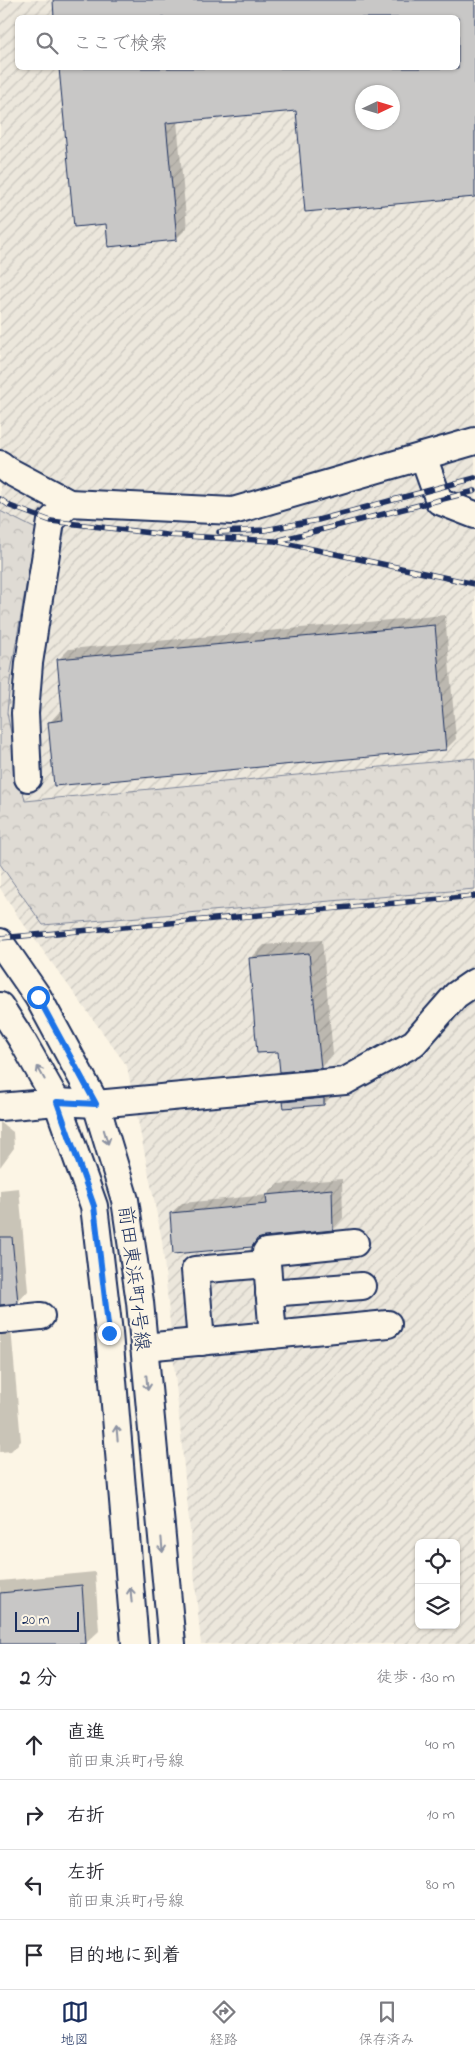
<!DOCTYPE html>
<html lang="ja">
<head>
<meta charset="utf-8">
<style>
  body { margin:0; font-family:"Indie Flower","Klee One",sans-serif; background:#f2f2f3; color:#2b2b33 }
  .controls { position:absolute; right:15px; bottom:15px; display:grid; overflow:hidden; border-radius:8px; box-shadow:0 1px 4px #0004 }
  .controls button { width:45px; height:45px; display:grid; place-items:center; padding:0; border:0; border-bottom:1px solid #e1e1e2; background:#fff; color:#2b2b33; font:25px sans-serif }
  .compass { position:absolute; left:355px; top:85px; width:45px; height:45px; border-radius:50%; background:#fff; box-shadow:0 1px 4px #0004; rotate:86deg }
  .scale { position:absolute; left:15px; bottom:12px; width:64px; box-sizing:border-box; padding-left:5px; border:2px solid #1b2f5e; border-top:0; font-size:14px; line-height:18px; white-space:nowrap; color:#1b2f5e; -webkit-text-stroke:4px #fcf5e5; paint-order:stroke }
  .stop { position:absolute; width:15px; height:15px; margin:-11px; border:4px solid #1a73e8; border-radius:50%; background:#fff }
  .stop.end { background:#1a73e8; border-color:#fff; box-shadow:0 1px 5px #0008 }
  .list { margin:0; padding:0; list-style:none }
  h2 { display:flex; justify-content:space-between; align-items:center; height:65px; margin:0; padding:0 20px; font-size:21px }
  h2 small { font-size:16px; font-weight:400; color:#7c7c81 }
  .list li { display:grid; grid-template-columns:32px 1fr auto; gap:15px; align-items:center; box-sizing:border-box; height:70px; padding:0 20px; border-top:1px solid #e1e1e2 }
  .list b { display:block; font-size:19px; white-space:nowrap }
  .list p { margin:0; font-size:16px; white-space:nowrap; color:#7c7c81 }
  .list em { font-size:16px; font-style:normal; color:#7c7c81 }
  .icon { flex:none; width:28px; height:28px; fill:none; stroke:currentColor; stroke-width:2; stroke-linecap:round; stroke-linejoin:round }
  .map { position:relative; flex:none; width:475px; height:1644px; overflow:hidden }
  .search { position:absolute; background:#fff; box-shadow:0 1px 4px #0004; left:15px; right:15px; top:15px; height:55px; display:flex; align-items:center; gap:12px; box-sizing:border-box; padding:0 18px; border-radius:8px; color:#7c7c81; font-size:19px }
  .sheet { height:345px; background:#fff }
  nav { display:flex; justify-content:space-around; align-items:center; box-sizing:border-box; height:70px; border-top:1px solid #e1e1e2; background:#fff; font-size:14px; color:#7c7c81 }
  nav a { display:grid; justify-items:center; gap:2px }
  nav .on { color:#1b2f5e }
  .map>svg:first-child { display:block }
</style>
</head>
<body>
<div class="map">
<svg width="475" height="1644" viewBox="0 0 475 1644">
  <defs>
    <pattern id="industrial-furrows" width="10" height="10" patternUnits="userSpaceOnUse" patternTransform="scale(1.25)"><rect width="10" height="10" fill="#ece7dc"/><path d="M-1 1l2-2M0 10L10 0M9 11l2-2" fill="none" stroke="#cac6bf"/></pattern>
    <pattern id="forest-crowns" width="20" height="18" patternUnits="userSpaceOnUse" patternTransform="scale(1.25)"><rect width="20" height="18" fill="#dfdbd4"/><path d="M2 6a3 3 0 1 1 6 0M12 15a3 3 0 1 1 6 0" fill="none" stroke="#bfbcb8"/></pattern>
  </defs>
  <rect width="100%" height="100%" fill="#fcf5e5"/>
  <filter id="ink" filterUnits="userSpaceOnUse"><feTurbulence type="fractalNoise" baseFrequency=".02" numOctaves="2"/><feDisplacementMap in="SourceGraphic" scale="10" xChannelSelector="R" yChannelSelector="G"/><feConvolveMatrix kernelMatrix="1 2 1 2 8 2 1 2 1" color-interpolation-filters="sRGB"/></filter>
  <g filter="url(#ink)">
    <path fill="url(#industrial-furrows)" fill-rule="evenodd" d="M0,0H475V1644H201L162,1240L127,1066L17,915L0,888ZM18,18H458V68H18ZM362,92H392V122H362ZM419,1543H456V1625H419Z"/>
    <path fill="url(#forest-crowns)" stroke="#7d8599" d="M0,511L36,529L11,672L7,713L25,801L475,758V889L43,925L0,864Z"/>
    <g fill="#0003" fill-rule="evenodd">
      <path d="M54,0H475V195L298,109L177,121L187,228L176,239L107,222L75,226L60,68H458V18ZM362,92H392V122H362Z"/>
      <path d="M445,615L456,739L446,749L50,722L60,711H63L58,660L69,649Z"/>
      <path d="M322,940L333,1054L320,1067L280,1051L251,958L264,945Z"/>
      <path d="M298,1089L337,1091L324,1104L285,1102Z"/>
      <path d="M0,1122L13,1132L14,1148L0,1167Z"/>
      <path d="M342,1179L343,1218L333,1229L261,1237L252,1246L171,1213L182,1203L267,1195L278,1184Z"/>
      <path d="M19,1188L28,1291L18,1302L0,1304V1190Z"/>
      <path d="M0,1328H11L21,1441L11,1451L0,1452Z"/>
      <path d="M95,1572L99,1631L85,1644H0V1581Z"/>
    </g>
    <g fill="#c8c7c6" stroke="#1b2f5e" fill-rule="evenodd">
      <path d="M53,0H475V197L305,212L296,111L166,123L177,240L108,247L106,224L74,227L59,68H458V18H54ZM362,92H392V122H362Z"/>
      <path d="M435,625L446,750L54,786L48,722L63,720L57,659Z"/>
      <path d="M309,953L321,1068L280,1072L278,1052L257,1053L249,958Z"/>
      <path d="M324,1098V1105L284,1108L283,1102Z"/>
      <path d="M332,1189L333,1230L264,1237L257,1239L252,1247L173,1254L170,1213L267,1204L266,1195Z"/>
      <path d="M0,1237H12L18,1303L0,1305Z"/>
      <path d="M82,1585L86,1644H0V1593Z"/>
    </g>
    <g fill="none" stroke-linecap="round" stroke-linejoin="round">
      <g stroke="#1b2f5e" stroke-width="30">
        <g id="minor">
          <path d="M423,456L439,501L475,515"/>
          <path d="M0,464L9,471L69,503L233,511L475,441"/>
          <path d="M28,778L25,713L29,663L51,521L69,503"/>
          <path d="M0,942L38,997L96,1104L125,1200L140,1302L172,1644"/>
          <path d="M0,1006L22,1040L57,1102L94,1206L109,1333L135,1644"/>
          <path d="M0,1107L57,1102L96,1104L345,1081L414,1043L456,995L475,982"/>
          <path d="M269,1293L362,1286"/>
          <path d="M0,1320L41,1316"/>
          <path d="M273,1335L266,1252L355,1243"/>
          <path d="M201,1342L195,1270L267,1264"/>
          <path d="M144,1347L388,1324"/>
        </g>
      </g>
      <use href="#minor" stroke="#fcf5e5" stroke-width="26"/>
      <g stroke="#1b2f5e" stroke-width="5.5">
        <g id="rail">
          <path d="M0,499L10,506L51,521L167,535L275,541L475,584"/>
          <path d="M219,532L265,530L318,520L475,478"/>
          <path d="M280,540L475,491"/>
          <path d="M0,938L475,896"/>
        </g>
      </g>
      <use href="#rail" stroke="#fcf5e5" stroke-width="4" stroke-dasharray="11" stroke-linecap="butt"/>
    </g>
    <defs><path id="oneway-shaft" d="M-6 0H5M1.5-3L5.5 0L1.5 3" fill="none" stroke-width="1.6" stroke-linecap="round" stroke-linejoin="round" transform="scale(1.25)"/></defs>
    <g stroke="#8c92a2">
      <use href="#oneway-shaft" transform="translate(41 1073) rotate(-119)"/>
      <use href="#oneway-shaft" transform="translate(106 1137) rotate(73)"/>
      <use href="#oneway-shaft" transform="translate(147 1383) rotate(85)"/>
      <use href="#oneway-shaft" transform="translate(117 1433) rotate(-95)"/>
      <use href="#oneway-shaft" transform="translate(162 1545) rotate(85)"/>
      <use href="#oneway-shaft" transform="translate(131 1595) rotate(-95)"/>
    </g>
  </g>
  <g fill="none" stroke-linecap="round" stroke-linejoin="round" filter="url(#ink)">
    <path stroke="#1a73e8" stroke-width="6" d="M38,997L96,1104L57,1102L94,1206L109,1333"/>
  </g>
  <g text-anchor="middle" stroke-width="4" stroke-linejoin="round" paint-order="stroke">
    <g font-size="20" fill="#1b2f5e" stroke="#fcf5e5">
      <text transform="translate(135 1278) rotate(83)" y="7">前田東浜町1号線</text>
    </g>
  </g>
</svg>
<div class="controls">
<button><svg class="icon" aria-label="locate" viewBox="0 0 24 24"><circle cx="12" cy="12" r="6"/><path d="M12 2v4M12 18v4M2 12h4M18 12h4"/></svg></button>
<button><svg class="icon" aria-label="layers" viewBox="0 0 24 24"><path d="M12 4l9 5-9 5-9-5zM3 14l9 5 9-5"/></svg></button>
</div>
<svg class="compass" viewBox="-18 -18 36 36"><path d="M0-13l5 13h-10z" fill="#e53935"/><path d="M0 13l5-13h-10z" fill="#7c7c81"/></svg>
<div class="scale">20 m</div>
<div class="stop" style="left:38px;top:997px"></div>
<div class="stop end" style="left:109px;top:1333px"></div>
<div class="search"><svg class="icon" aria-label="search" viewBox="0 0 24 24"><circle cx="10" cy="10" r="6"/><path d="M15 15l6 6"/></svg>ここで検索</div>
</div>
<section class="sheet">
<h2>2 分<small>徒歩 · 130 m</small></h2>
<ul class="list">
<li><svg class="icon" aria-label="ahead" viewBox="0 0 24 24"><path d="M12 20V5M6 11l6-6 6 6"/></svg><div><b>直進</b><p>前田東浜町1号線</p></div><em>40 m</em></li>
<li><svg class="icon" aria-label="right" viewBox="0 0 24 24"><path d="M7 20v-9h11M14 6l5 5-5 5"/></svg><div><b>右折</b></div><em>10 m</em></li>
<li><svg class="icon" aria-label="left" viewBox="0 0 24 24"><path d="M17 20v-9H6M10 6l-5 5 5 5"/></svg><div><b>左折</b><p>前田東浜町1号線</p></div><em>80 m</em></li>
<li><svg class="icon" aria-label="arrive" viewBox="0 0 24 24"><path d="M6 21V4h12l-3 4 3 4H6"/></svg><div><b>目的地に到着</b></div></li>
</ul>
</section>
<nav>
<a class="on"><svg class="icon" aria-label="map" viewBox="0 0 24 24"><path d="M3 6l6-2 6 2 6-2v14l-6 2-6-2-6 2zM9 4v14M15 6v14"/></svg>地図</a>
<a><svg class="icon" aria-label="directions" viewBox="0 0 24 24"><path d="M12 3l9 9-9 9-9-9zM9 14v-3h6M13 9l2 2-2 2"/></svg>経路</a>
<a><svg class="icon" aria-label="saved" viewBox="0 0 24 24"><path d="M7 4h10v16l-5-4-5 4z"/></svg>保存済み</a>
</nav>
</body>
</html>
